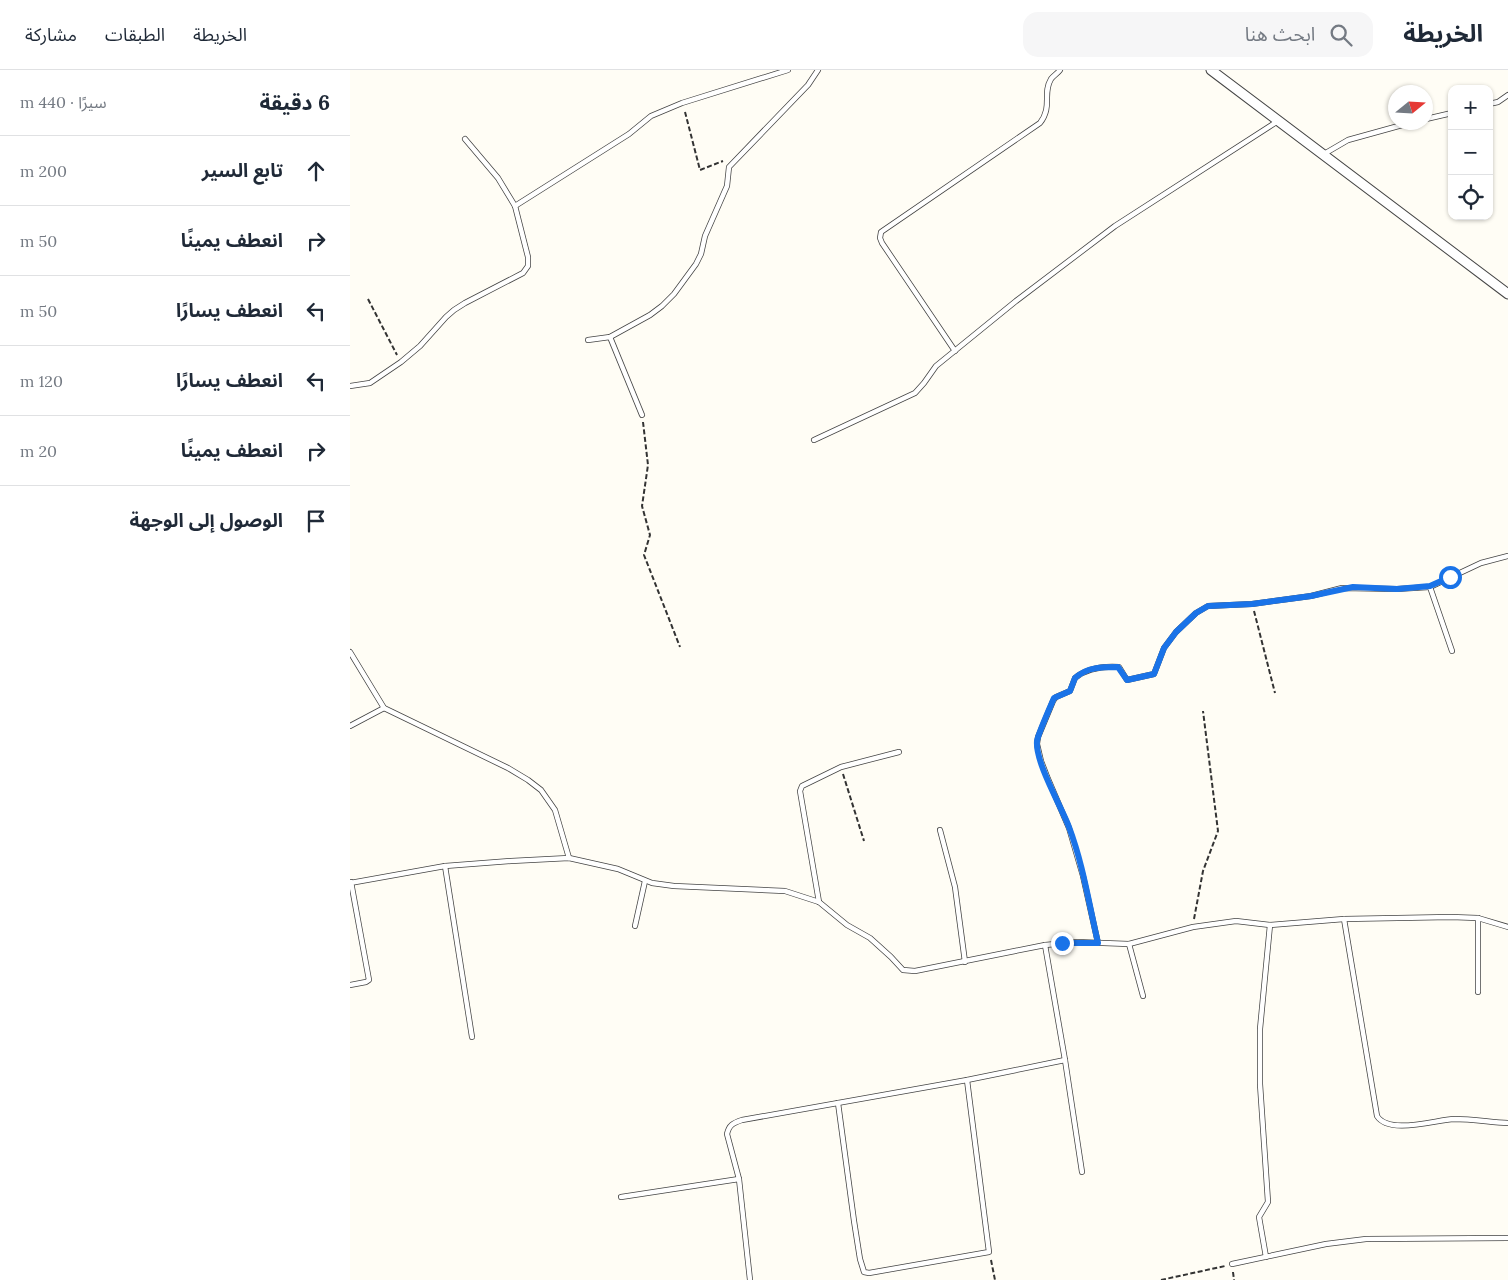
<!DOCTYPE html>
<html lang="ar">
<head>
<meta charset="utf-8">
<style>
  body { margin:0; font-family:Lora,"Noto Sans Arabic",serif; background:#f6f6f7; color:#1f2937; direction:rtl }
  .controls { position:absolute; right:15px; top:15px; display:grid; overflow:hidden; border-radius:10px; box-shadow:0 1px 4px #0004 }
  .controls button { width:45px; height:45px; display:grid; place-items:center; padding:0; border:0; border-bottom:1px solid #e0e1e3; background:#fff; color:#1f2937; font:25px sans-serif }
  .compass { position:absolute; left:1038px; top:15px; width:45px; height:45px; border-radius:50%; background:#fff; box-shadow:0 1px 4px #0004; rotate:72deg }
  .stop { position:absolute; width:15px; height:15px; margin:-11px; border:4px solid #1a73e8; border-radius:50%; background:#fff }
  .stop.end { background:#1a73e8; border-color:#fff; box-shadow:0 1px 5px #0008 }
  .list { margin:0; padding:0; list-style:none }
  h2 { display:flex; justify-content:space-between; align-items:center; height:65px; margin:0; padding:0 20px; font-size:21px }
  h2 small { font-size:16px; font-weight:400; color:#747a83 }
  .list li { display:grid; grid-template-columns:32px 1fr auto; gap:15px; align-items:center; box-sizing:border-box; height:70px; padding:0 20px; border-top:1px solid #e0e1e3 }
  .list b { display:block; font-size:19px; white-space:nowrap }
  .list em { font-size:16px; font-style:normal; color:#747a83 }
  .icon { flex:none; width:28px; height:28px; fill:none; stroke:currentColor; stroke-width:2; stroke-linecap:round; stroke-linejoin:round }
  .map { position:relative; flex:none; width:1158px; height:1210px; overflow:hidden; direction:ltr }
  header { display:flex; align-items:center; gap:30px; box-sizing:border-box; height:70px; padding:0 25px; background:#fff; border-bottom:1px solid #e0e1e3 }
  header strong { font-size:24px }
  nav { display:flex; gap:28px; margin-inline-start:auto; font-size:18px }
  .search { width:350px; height:45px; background:#f6f6f7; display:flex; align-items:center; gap:12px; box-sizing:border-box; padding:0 18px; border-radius:15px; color:#747a83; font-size:19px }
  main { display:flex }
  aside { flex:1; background:#fff }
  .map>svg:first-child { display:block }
</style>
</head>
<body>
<header>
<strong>الخريطة</strong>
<div class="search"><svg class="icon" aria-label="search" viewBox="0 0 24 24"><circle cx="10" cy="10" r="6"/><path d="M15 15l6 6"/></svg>ابحث هنا</div>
<nav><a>الخريطة</a><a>الطبقات</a><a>مشاركة</a></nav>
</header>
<main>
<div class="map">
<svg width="1158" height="1210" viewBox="0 0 1158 1210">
  <rect width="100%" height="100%" fill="#fffdf5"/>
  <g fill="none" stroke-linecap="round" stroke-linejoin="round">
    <g stroke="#444" stroke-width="6">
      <g id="lane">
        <path d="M1139,34L1148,32L1158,25"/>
        <path d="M1076,49L1102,43"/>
        <path d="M974,84L998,70L1063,52"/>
        <path d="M165,136L279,64L301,46L332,33L438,0"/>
        <path d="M260,267L292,345"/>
        <path d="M238,270L260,267L300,245L312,236L324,224L346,194L351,184L355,166L377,116L379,97L458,15L468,0"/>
        <path d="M605,281L532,173L530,168L531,162L690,53C703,36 692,24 701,9C703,6 708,3 710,0"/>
        <path d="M0,316L20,313L51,292L70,276L96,247L104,240L115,233L173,203L178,196V187L165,136L148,108L115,69"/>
        <path d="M464,370L565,323L574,313L586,296L666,231L765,156L928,51"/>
        <path d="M1080,517L1102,581"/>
        <path d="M0,582L34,638L158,698L178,710L191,720L205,740L219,788"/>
        <path d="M0,656L34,638"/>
        <path d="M590,760L605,817L615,892"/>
        <path d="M95,796L122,967"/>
        <path d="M0,813L95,796L161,791L219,788L268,799L302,813L324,816L435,821L469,832L497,855L520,868L541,887L553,900L565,901L695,875L727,872L779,874L843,857L886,851L920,855L994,849L1101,847L1128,848L1158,857"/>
        <path d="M469,832L450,721L452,716L491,697L549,682"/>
        <path d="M1128,848V922"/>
        <path d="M994,849L1027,1046C1039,1065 1085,1050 1104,1049C1122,1049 1140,1052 1158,1053"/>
        <path d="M285,856L295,811"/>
        <path d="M748,873L733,806L719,758L698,709L691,691L687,674L688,667L703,631L706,627L720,621L725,608C737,598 753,596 769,597L777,610L804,604L814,578L826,562L846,543L858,536L902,534L961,526L992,518L1047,519L1080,517L1131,493L1158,486"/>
        <path d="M779,874L793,926"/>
        <path d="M695,875L715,990L732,1102"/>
        <path d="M0,915L16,912L19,910L1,812"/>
        <path d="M488,1033L504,1151L510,1189L514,1202L519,1203L639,1182L617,1010"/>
        <path d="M271,1127L389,1109"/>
        <path d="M916,1187L909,1147L918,1132L910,1014V959L920,855"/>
        <path d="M882,1194L976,1174L1016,1169L1158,1168"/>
        <path d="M400,1210L389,1109L377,1064C379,1055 383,1053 392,1050L617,1010L715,990"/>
      </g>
    </g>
    <g stroke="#444" stroke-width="11">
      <path id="street" d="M861,0L1158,224"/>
    </g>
    <g stroke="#333" stroke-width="2" stroke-dasharray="5 2.5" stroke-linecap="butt">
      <path d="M335,42L350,100L373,91"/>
      <path d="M18,229L47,285"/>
      <path d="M293,352L298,395L292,436L300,465L294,485L330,577"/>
      <path d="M904,541L925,623"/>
      <path d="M493,704L514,771"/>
      <path d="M844,849L853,801L868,761L853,641"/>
      <path d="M641,1190L645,1210"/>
      <path d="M883,1202L884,1210"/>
      <path d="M811,1210L875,1196"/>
    </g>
    <use href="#lane" stroke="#fff" stroke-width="4.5"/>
    <use href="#street" stroke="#fff" stroke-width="9"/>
  </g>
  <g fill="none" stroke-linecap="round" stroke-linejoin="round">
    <path stroke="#1a73e8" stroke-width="6" d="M712,873H748C739,834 733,794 719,757C711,736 685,692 687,671C688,664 701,635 704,628L720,621L725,608C737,597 752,597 768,597L777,610L804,604L814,578L826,562L846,543L858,536L902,534L961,526L1003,517L1047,519L1080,516L1100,507"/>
  </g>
</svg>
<div class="controls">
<button>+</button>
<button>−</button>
<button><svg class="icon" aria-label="locate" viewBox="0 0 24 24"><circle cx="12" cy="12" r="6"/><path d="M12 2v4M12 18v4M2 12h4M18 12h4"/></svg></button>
</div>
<svg class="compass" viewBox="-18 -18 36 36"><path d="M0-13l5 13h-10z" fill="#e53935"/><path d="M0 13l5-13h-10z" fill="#747a83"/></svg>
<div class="stop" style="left:1100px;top:507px"></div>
<div class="stop end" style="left:712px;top:873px"></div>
</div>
<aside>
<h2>6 دقيقة<small>سيرًا · 440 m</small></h2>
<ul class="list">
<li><svg class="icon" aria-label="ahead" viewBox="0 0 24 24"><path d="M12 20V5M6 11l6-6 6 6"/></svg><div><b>تابع السير</b></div><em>200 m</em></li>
<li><svg class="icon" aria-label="right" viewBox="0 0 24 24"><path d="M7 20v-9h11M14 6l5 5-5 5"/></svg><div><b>انعطف يمينًا</b></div><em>50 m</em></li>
<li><svg class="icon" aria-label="left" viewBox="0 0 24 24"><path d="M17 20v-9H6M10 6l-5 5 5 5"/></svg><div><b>انعطف يسارًا</b></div><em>50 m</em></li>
<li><svg class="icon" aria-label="left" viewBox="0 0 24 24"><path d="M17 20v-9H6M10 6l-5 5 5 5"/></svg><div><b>انعطف يسارًا</b></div><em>120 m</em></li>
<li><svg class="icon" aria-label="right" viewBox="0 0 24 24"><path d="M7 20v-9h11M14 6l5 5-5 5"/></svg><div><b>انعطف يمينًا</b></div><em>20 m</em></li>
<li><svg class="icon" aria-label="arrive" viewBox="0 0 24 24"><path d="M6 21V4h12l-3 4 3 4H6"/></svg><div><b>الوصول إلى الوجهة</b></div></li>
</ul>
</aside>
</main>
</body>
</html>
